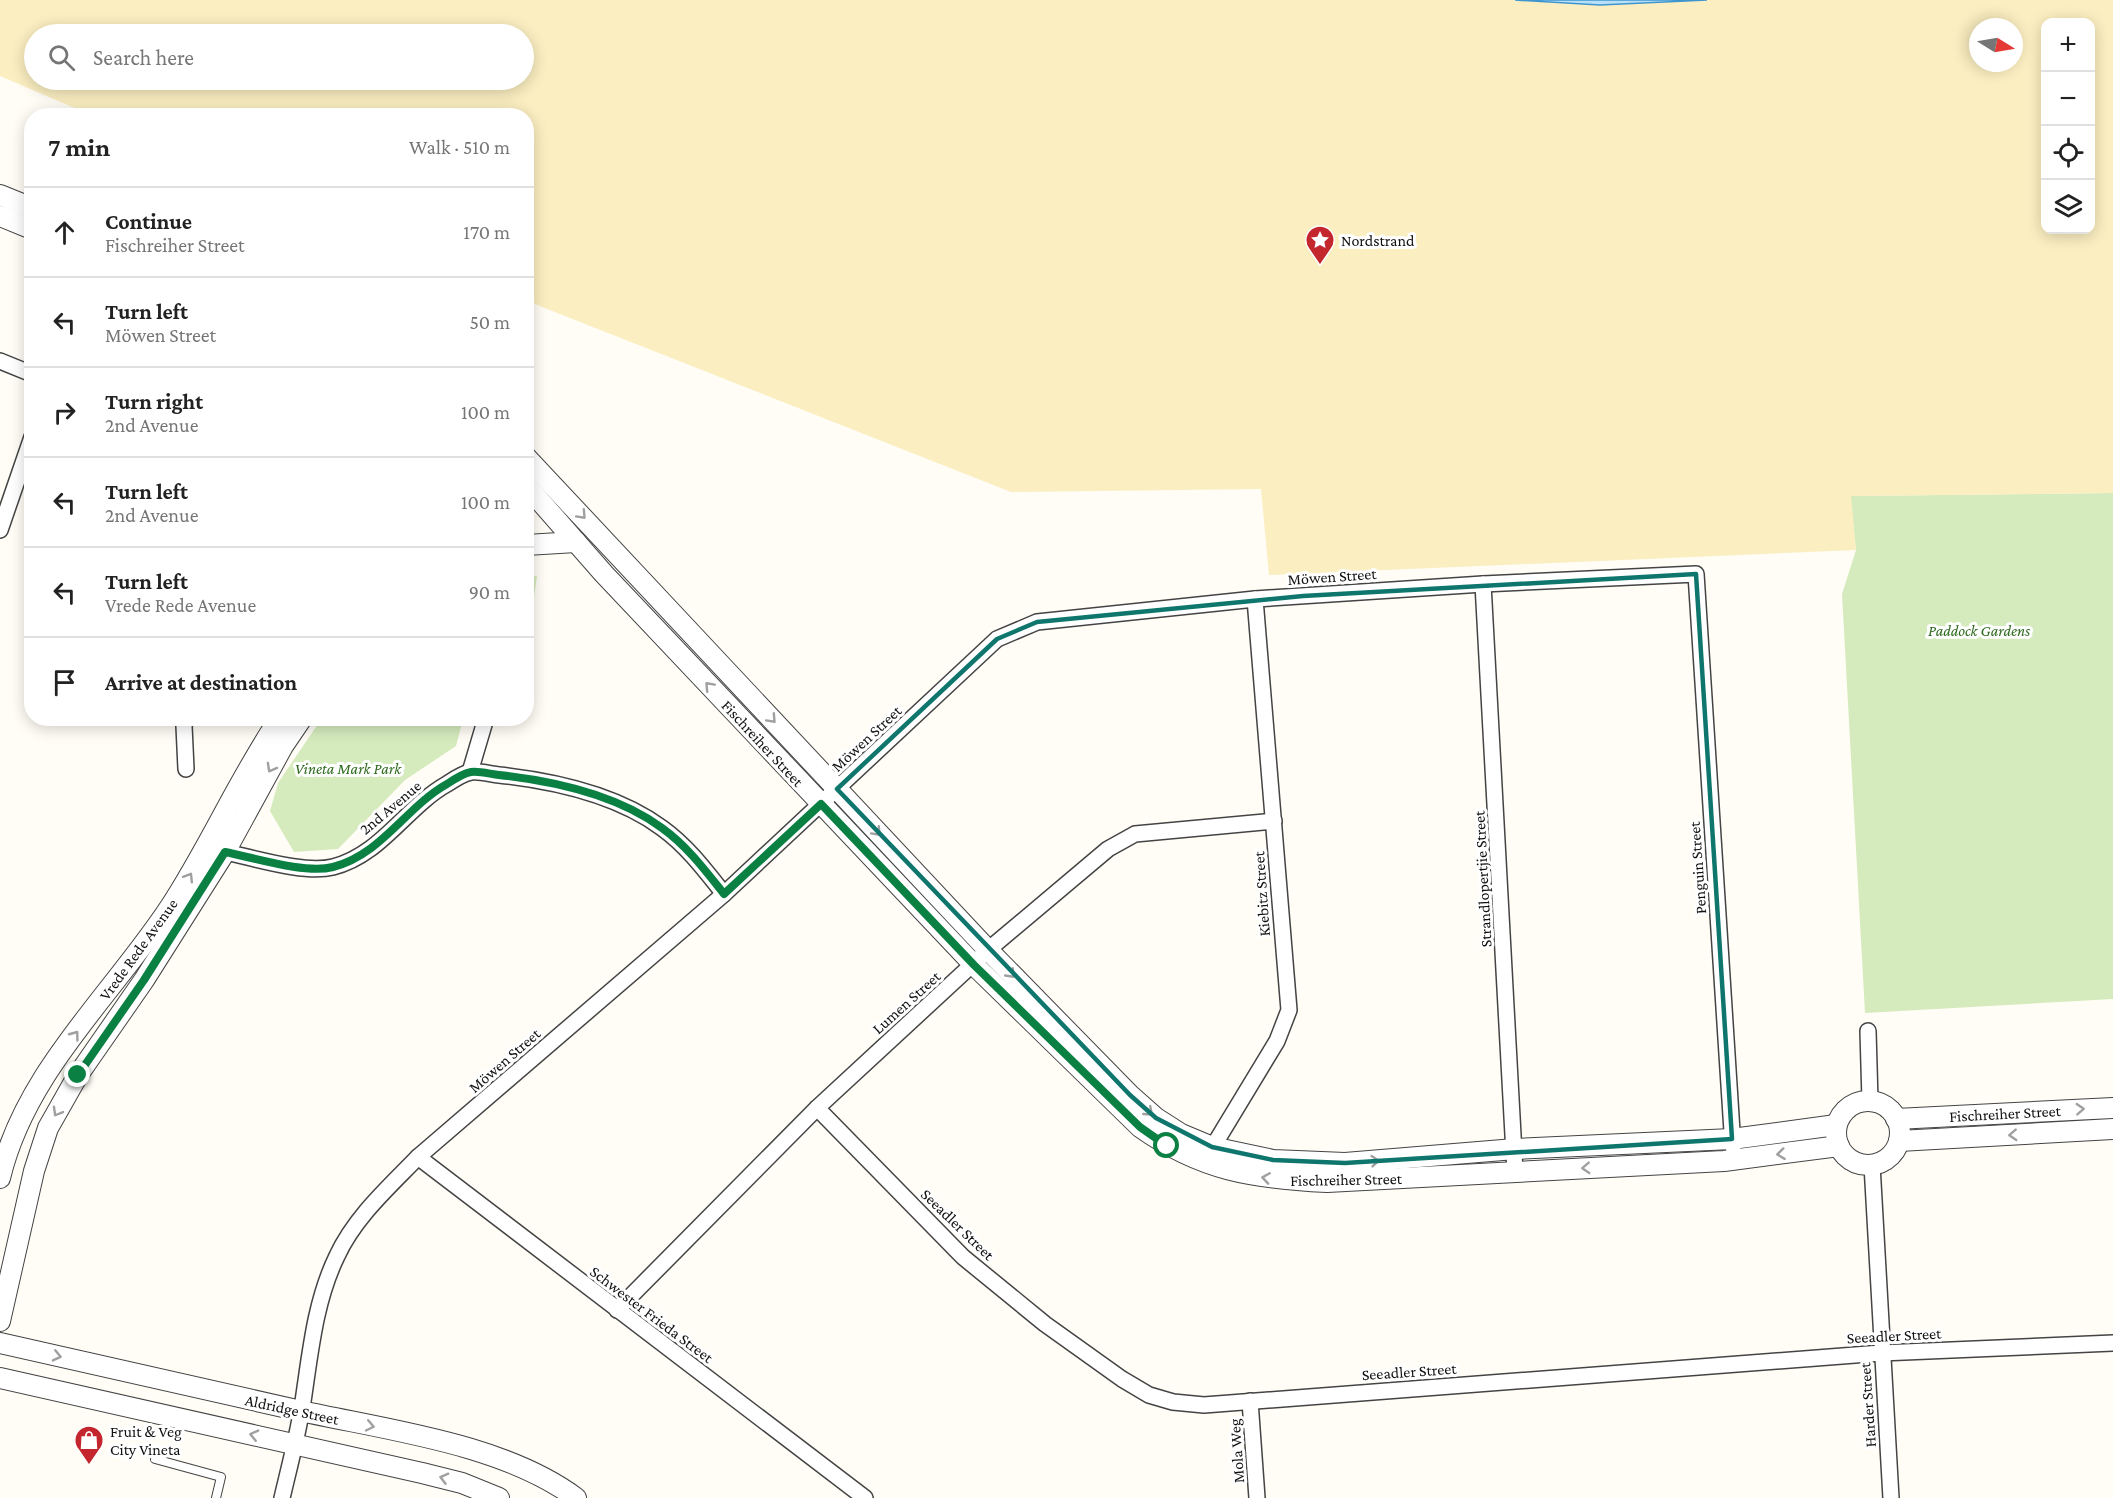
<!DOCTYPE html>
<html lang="en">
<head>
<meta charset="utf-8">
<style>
  body { margin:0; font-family:"Crimson Pro",serif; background:#f2f2f2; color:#222 }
  .controls { position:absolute; right:18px; top:18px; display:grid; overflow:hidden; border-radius:12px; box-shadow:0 3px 15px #0003 }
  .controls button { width:54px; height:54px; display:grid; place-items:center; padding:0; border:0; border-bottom:2px solid #e0e0e0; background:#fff; color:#222; font:30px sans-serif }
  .compass { position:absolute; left:1969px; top:18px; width:54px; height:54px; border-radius:50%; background:#fff; box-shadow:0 3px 15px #0003; rotate:101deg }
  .stop { position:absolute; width:18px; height:18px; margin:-14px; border:4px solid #0b8043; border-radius:50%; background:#fff }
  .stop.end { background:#0b8043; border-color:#fff; box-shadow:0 2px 6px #0008 }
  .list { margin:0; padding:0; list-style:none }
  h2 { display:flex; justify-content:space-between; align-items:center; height:78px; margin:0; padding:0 24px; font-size:26px }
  h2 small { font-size:20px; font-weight:400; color:#767676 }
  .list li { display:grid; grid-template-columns:39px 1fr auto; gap:18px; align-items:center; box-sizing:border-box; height:90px; padding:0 24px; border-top:2px solid #e0e0e0 }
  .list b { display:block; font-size:22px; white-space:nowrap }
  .list p { margin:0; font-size:20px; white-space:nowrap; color:#767676 }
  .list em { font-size:20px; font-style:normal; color:#767676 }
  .icon { flex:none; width:33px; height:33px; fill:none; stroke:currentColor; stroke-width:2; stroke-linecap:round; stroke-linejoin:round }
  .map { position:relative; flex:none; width:2113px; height:1498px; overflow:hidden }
  .search { position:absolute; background:#fff; box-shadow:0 3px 15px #0003; left:24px; top:24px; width:510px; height:66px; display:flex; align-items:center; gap:15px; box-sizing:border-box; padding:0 21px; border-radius:33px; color:#767676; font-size:22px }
  .panel { position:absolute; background:#fff; box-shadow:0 3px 15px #0003; left:24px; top:108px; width:510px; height:618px; border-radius:24px }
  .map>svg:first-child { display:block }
</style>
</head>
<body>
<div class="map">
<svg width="2113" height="1498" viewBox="0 0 2113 1498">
  <rect width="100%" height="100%" fill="#fffdf5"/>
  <g fill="#d5ebbd">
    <path d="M2113,493V999L1865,1013L1842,594L1856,550L1850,496Z"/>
    <path d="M537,576L534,597L527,598V577Z"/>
    <path d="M322,718H463V719L456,746L405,780L338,849L294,852L270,811L278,783Z"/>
  </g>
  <path fill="#fbeec1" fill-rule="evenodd" d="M0,0H1515L1600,5L1707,0H2113V493L1851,496L1856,550L1269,575L1261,489L1011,492L527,301L526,116L91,115L0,76ZM2046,22H2090V230H2046ZM1978,27H2014V63H1978ZM34,34H524V80H34Z"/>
  <path fill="#b9e0f7" stroke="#3f96cf" stroke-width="1.5" d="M1515,0H1707L1600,5Z"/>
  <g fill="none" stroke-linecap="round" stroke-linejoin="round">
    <g stroke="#444" stroke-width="10">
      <path id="service" d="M155,1459L221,1477L216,1498"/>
    </g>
    <g stroke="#444" stroke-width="18">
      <g id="minor">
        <path d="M0,361L32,374"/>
        <path d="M0,530L32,437"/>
        <path d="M1483,584L1515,1172"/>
        <path d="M186,769L184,726L186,718"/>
        <path d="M470,772L486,718"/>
        <path d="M225,852C255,858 304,874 333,867C381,855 406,807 447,784C453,780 464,773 471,772C480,771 490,774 499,775C554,781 616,794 662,828C687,846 705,870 724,894"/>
        <path d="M1868,1031L1870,1101"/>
        <path d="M817,1108L963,1257L1045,1324L1122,1379L1149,1395L1173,1402L1204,1405L1881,1353L2113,1343"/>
        <path d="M1208,1155L1277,1041L1289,1010L1255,599"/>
        <path d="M418,1157L865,1498"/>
        <path d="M1872,1165L1891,1498"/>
        <path d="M617,1310L817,1108L988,950L1108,849L1135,834L1274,821"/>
        <path d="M1250,1401L1257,1498"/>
        <path d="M282,1498C289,1468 297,1438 302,1408C310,1357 314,1303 337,1256C355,1217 389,1187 418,1157L724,894L997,639L1037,622L1255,599L1483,584L1696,574L1733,1147"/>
      </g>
    </g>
    <g stroke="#444" stroke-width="22">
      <g id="tertiary">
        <path d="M0,195L32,208"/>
        <path d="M0,216L32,229"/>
        <path d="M526,457L988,950L1130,1095L1156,1118L1181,1134L1212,1147L1273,1160L1345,1163L1515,1149L1732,1139L1836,1125"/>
        <path d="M526,485L604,574L974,965L1140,1127C1202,1171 1253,1178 1327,1182L1724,1161L1839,1146"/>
        <path d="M526,545L576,542"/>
        <circle cx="1868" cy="1133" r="32"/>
        <path d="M1896,1119L2113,1108"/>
        <path d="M1899,1141L2113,1129"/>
        <path d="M0,1178C25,1072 112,995 170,907C210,846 239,778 280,718"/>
        <path d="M0,1321L34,1171L48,1128L78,1075L144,980L225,852L283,746L302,718"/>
        <path d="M0,1343C100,1366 200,1389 301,1411C387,1430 504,1444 576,1498"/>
        <path d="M0,1378L422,1473L462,1483L499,1498"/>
      </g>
    </g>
    <use href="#service" stroke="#fff" stroke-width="8"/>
    <use href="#minor" stroke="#fff" stroke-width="15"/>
    <use href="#tertiary" stroke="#fff" stroke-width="20"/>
  </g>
  <defs><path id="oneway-chevron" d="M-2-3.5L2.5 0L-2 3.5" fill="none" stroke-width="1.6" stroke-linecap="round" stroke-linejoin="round" transform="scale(1.5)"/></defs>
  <g stroke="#a0a0a0">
    <use href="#oneway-chevron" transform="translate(582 515) rotate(47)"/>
    <use href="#oneway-chevron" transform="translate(709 686) rotate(-133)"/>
    <use href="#oneway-chevron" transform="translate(772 719) rotate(47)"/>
    <use href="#oneway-chevron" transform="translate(271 768) rotate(119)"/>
    <use href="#oneway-chevron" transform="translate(877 832) rotate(47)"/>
    <use href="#oneway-chevron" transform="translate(189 877) rotate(-58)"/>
    <use href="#oneway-chevron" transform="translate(1011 974) rotate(46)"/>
    <use href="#oneway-chevron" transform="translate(75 1035) rotate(-53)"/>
    <use href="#oneway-chevron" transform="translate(2080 1109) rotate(-3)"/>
    <use href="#oneway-chevron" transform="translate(57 1112) rotate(120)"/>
    <use href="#oneway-chevron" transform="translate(1149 1112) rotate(41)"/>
    <use href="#oneway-chevron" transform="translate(2013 1135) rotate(177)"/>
    <use href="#oneway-chevron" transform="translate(1781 1154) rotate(173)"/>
    <use href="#oneway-chevron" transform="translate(1375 1161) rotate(-5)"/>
    <use href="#oneway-chevron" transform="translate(1586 1168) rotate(177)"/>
    <use href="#oneway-chevron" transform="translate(1266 1178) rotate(-171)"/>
    <use href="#oneway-chevron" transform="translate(57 1356) rotate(13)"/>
    <use href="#oneway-chevron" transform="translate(370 1426) rotate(12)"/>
    <use href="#oneway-chevron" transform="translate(254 1435) rotate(-167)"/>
    <use href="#oneway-chevron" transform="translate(444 1478) rotate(-165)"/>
  </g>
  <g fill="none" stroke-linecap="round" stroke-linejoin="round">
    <path stroke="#0b8043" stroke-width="8" d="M78,1075L144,980L225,852C255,858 305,874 333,867C381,855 406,807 447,784C453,780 464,773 471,772C480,771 490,774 499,775C554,781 616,794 662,828C687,846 705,870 724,894L821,804L974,965L1140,1127L1167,1146"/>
  </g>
  <path fill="none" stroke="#0f766e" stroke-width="4.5" stroke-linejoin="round" d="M1696,574L1732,1139L1345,1163L1273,1160L1212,1147L1156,1118L1130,1095L837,789L997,639L1037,622L1303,596Z"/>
  <defs>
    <g id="sight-pin" transform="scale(1.5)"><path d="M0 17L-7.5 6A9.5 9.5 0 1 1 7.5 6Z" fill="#c4262e" stroke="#fff"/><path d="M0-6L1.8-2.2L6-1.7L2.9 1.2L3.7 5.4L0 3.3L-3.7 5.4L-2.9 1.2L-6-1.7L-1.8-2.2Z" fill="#fff"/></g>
    <g id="shop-pin" transform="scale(1.5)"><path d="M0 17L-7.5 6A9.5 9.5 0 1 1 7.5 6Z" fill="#c4262e" stroke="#fff"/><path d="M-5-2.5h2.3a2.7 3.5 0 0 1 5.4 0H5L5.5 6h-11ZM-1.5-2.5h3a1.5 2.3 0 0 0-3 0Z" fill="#fff"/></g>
  </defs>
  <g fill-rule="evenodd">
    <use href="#sight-pin" x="1320" y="240"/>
    <use href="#shop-pin" x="89" y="1440"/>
  </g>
  <g text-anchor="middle" stroke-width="6" stroke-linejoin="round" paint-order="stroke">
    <g font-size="16" fill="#111" stroke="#fff" text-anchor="start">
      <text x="1341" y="246">Nordstrand</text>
      <text x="110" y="1437">Fruit &amp; Veg<tspan x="110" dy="18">City Vineta</tspan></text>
    </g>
    <g font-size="16" fill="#111" stroke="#fff">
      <text transform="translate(1332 576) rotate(-4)" y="6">Möwen Street</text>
      <text transform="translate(866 738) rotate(-43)" y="6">Möwen Street</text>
      <text transform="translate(763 743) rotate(47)" y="6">Fischreiher Street</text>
      <text transform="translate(390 807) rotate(-40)" y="6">2nd Avenue</text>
      <text transform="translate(1697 868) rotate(-94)" y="6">Penguin Street</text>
      <text transform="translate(1482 879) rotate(-93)" y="6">Strandlopertjie Street</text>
      <text transform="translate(1261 894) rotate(-94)" y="6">Kiebitz Street</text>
      <text transform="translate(138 949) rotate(-54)" y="6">Vrede Rede Avenue</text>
      <text transform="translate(906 1002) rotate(-42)" y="6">Lumen Street</text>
      <text transform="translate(504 1060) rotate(-41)" y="6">Möwen Street</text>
      <text transform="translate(2005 1113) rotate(-3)" y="6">Fischreiher Street</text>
      <text transform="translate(1346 1179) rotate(-1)" y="6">Fischreiher Street</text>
      <text transform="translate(958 1224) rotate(44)" y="6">Seeadler Street</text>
      <text transform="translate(652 1314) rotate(37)" y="6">Schwester Frieda Street</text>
      <text transform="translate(1894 1335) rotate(-3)" y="6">Seeadler Street</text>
      <text transform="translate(1409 1371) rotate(-4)" y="6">Seeadler Street</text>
      <text transform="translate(1867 1405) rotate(-94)" y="6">Harder Street</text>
      <text transform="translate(292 1409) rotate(12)" y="6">Aldridge Street</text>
      <text transform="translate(1236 1451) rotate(-94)" y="6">Mola Weg</text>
    </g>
    <g font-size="16" font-style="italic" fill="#2f6b1f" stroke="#fff">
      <text x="1979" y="636">Paddock Gardens</text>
      <text x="348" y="774">Vineta Mark Park</text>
    </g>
  </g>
</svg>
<div class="controls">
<button>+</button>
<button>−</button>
<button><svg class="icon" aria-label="locate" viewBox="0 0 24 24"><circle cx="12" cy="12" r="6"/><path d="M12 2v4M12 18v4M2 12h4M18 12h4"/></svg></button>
<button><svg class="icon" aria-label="layers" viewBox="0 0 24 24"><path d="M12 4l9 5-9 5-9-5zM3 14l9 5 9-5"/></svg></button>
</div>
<svg class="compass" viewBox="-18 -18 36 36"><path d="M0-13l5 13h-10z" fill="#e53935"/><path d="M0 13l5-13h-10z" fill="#767676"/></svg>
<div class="stop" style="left:1167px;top:1146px"></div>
<div class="stop end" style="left:78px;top:1075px"></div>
<div class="search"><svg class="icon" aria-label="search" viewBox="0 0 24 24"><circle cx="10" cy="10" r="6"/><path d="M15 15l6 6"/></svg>Search here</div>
<section class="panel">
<h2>7 min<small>Walk · 510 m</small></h2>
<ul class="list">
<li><svg class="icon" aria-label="ahead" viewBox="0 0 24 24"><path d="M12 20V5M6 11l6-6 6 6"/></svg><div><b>Continue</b><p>Fischreiher Street</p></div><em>170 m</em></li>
<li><svg class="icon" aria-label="left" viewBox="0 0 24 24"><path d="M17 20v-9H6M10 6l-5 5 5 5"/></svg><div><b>Turn left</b><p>Möwen Street</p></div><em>50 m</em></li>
<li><svg class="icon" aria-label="right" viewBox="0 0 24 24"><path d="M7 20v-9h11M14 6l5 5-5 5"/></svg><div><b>Turn right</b><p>2nd Avenue</p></div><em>100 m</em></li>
<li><svg class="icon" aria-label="left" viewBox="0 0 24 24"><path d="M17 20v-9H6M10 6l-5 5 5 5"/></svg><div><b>Turn left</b><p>2nd Avenue</p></div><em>100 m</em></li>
<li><svg class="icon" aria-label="left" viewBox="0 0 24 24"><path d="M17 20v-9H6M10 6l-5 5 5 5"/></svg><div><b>Turn left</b><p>Vrede Rede Avenue</p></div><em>90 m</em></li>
<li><svg class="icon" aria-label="arrive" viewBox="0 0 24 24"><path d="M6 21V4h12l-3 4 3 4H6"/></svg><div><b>Arrive at destination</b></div></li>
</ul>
</section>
</div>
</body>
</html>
